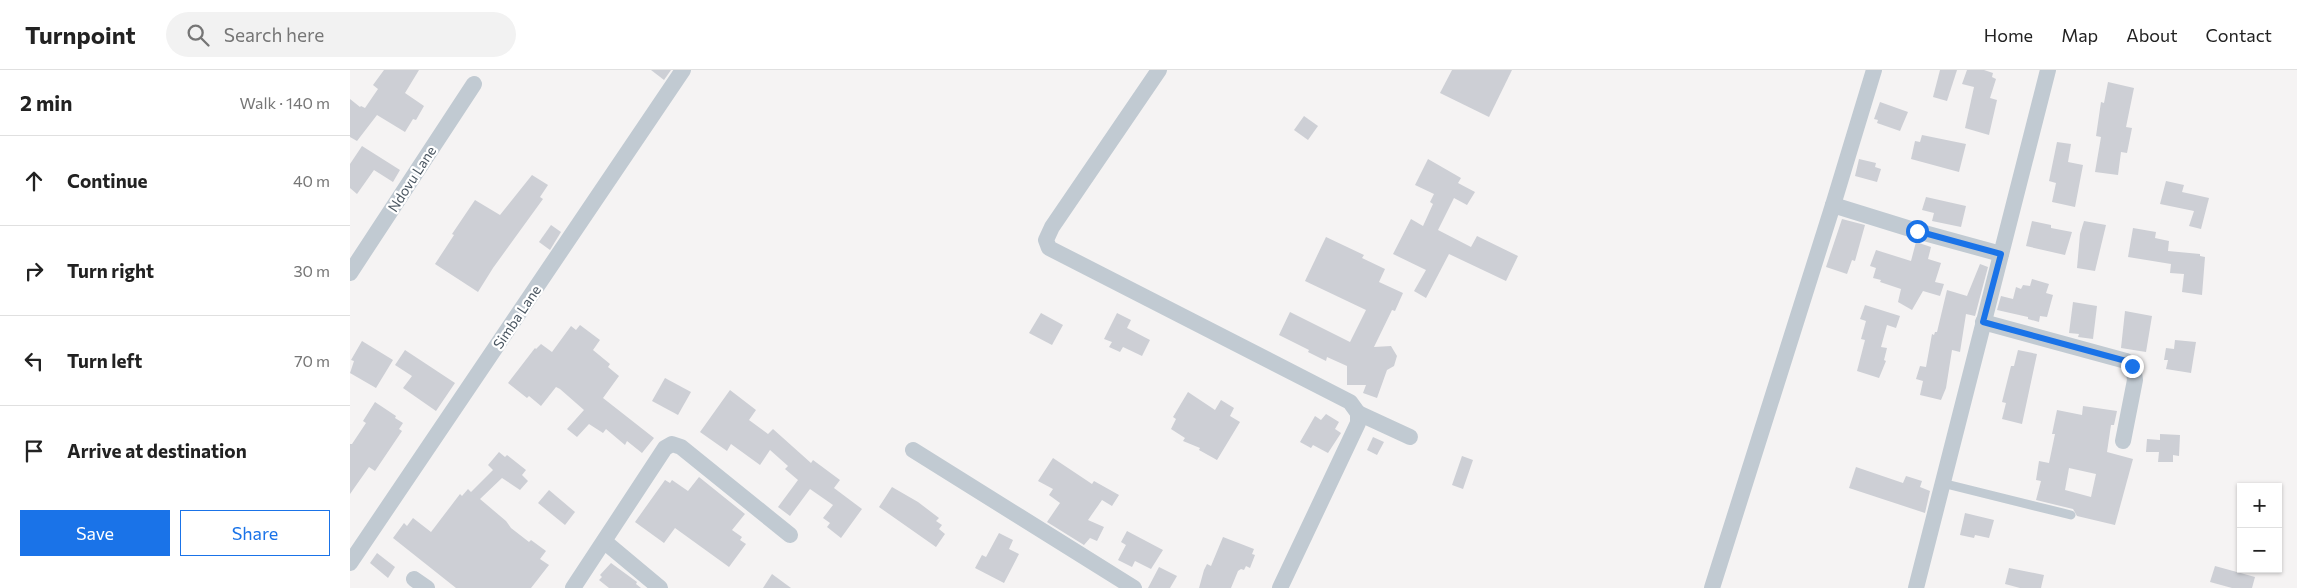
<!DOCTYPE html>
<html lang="en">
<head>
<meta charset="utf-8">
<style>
  body { margin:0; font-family:Commissioner,sans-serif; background:#f2f2f2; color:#222 }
  .controls { position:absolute; right:15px; bottom:15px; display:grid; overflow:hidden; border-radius:0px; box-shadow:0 1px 4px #0004 }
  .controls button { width:45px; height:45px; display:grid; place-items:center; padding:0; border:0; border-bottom:1px solid #e0e0e0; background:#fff; color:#222; font:25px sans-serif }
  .stop { position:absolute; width:15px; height:15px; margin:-11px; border:4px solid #1a73e8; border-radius:50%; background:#fff }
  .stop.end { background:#1a73e8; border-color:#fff; box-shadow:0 1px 5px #0008 }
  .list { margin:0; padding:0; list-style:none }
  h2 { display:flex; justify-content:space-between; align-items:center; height:65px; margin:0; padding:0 20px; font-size:21px }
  h2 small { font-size:16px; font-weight:400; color:#767676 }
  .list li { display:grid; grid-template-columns:32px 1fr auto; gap:15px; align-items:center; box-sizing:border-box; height:90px; padding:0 20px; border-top:1px solid #e0e0e0 }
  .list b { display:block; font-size:19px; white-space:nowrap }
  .list em { font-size:16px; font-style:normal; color:#767676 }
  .actions { display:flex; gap:10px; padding:15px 20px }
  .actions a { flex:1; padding:11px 0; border:1px solid #1a73e8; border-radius:0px; text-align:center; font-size:18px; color:#1a73e8 }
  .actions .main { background:#1a73e8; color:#fff }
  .icon { flex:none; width:28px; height:28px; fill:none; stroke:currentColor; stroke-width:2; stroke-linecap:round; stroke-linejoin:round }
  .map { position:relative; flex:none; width:1947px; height:518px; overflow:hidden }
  header { display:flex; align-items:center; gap:30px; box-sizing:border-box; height:70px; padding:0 25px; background:#fff; border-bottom:1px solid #e0e0e0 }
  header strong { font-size:24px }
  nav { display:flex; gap:28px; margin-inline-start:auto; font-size:18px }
  .search { width:350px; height:45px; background:#f2f2f2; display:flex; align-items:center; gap:12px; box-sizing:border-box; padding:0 18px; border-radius:28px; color:#767676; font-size:19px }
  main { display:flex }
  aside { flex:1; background:#fff }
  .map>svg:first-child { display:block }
</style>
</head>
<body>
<header>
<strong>Turnpoint</strong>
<div class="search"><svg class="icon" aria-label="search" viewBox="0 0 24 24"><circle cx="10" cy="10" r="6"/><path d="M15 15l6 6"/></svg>Search here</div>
<nav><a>Home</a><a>Map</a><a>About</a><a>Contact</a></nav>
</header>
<main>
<aside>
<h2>2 min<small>Walk · 140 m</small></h2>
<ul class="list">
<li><svg class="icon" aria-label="ahead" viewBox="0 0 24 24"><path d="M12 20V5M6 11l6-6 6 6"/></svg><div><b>Continue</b></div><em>40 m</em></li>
<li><svg class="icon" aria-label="right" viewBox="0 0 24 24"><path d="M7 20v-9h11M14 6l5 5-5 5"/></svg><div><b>Turn right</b></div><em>30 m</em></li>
<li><svg class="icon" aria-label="left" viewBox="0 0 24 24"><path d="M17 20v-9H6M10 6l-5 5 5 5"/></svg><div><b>Turn left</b></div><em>70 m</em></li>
<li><svg class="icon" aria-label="arrive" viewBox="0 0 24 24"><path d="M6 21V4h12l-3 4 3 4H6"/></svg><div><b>Arrive at destination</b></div></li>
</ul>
<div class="actions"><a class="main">Save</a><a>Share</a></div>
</aside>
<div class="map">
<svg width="1947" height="518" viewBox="0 0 1947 518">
  <rect width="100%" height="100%" fill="#f5f3f3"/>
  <g fill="#cdcfd5" fill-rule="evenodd">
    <path d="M34,0H69L55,23L74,36L66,50L63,49L55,62L27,45L7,71L0,67V29L10,37L11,36L15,38L28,19L23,15Z"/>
    <path d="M301,0H321L314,10Z"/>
    <path d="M1102,0H1162L1139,47L1090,23Z"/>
    <path d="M1590,0H1607L1597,31L1583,27Z"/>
    <path d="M1617,0H1634L1643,3L1642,7L1646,9L1640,28L1647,30L1639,65L1615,58L1624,17L1612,14Z"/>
    <path d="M1758,12L1784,18L1776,57L1782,58L1777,83L1771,82L1768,105L1745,102L1751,67L1746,66L1751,32L1754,33Z"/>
    <path d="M1530,32L1558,42L1550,61L1527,53L1528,50L1524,49Z"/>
    <path d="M954,46L968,56L958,70L944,60Z"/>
    <path d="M1572,65L1616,74L1609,102L1561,89L1565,71L1570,72Z"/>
    <path d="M1707,72L1721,74L1718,92L1733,95L1725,137L1702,132L1706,113L1699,111Z"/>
    <path d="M12,76L50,100L43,112L24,100L7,124L0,118V94Z"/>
    <path d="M1078,89L1111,108L1108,113L1125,122L1117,135L1104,128L1088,160L1121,177L1127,166L1168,186L1156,211L1099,184L1076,228L1064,221L1076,200L1043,184L1061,149L1073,156L1083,134L1080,132L1084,124L1065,115Z"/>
    <path d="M1509,89L1526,93L1525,97L1531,99L1527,112L1505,106Z"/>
    <path d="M182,105L198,115L190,127L193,129L143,198L128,222L85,194L104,165L102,164L125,130L150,145Z"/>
    <path d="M1816,111L1834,115L1832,122L1859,128L1851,159L1839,156L1844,141L1810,134Z"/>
    <path d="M1576,127L1616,136L1611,157L1582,151L1584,143L1572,140Z"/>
    <path d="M1492,149L1515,155L1505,191L1502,190L1497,204L1476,197Z"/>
    <path d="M1682,151L1701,155V158L1722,162L1715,185L1676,176Z"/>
    <path d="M1734,151L1756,155L1745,201L1727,198L1730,164Z"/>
    <path d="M201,155L211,162L200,180L189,172Z"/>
    <path d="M1783,158L1806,162L1805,168L1819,171L1818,181L1850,184V186L1855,187L1852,225L1832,222L1834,204L1820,203L1821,194L1778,187Z"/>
    <path d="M976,167L1014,185L1012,188L1035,199L1029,212L1053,223L1045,241L1042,240L1024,277L1041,276L1047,286L1044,296L1037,300L1027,328L1013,323L1016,315H997V296L977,287L976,291L958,282L959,280L929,265L940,242L1000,272L1016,240L955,211Z"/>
    <path d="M1566,172L1581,177L1578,189L1591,193L1585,212L1594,214L1590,226L1573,221L1562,240L1548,232L1551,219L1530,212L1531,210L1523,208L1526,198L1520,196L1526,180L1561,191Z"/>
    <path d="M1630,194L1638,197L1625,246L1616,244L1610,282L1602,280L1596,318L1591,330L1570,325L1573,311L1566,309L1570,296L1576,297L1582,264L1584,265L1585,262H1587L1597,220L1617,226Z"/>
    <path d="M1682,209L1699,214L1696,223L1703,225L1697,247L1690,246L1689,252L1678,249V247L1647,240L1651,226L1663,229L1666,217L1671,219L1673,215L1680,216Z"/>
    <path d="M1723,232L1747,236L1743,269L1728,267L1729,264L1719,263Z"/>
    <path d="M1515,235L1550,246L1546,258L1537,255L1531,277L1537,278L1534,290L1536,291L1529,308L1507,301L1515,270L1511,269L1516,251L1510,249Z"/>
    <path d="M1775,241L1802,246L1796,282L1771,278Z"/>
    <path d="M691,243L713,255L702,275L679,263Z"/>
    <path d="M767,243L781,250L777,258L800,270L792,286L773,277L770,282L759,277L762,272L754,269Z"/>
    <path d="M230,255L250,270L243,280L260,294L258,297L269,306L253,328L304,368L292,383L277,371L275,375L256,359L253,363L239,354L227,367L217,359L234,340L210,319L206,317L191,336L179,326L177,328L158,313L185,278L186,279L191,274L202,282L221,256L226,260Z"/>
    <path d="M1825,270L1846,272L1841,303L1816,299L1818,290H1814L1816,278L1824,279Z"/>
    <path d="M12,271L43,290L26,318L0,303L4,291L1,290Z"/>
    <path d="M55,280L105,313L86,341L53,318L62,306L45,295Z"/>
    <path d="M1668,280L1687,284L1672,354L1652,349L1656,333L1652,332L1661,296H1664Z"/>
    <path d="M315,308L341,322L328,345L302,331Z"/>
    <path d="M380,320L406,340L399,350L418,364L423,359L461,393L463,390L490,410L484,418L512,439L491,468L477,457L480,453L473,448L483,435L460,419L440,446L428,437L448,410L435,399L438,396L420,380L410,395L381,374L377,381L350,362Z"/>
    <path d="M838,322L865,340L871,330L884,338L880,346L890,352L867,390L849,380L850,378L833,371L835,368L821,359L826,349L823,347Z"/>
    <path d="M25,332L46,346L45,348L53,353L49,359L52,361L25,401L19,397L0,424V374H2L16,353L13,351Z"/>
    <path d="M1733,336L1767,341L1764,355H1761L1757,382L1783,389L1765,455L1727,446L1723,439L1686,430L1691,411L1686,410L1689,391L1699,393L1705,364H1702L1707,340L1732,345ZM1719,398L1746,404L1741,427L1715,420Z"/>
    <path d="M976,344L989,352L985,359L991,363L978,383L963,375L961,378L950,372L965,346L971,350Z"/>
    <path d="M1810,364L1830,365L1829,386L1823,385V392H1808L1809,382H1796L1797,369L1810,370Z"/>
    <path d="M1023,367L1034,372L1027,385L1017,380Z"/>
    <path d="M149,382L155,387L157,385L176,400L172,405L178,411L170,420L152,408L130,429L156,451L161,458L179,472L181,470L196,481L190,489L199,495L181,518H106L43,468L54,453L57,456L63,448L81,462L110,424L112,426L118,419L121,422L143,400L138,395Z"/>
    <path d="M1112,386L1123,390L1113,419L1102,415Z"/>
    <path d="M703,388L742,414L744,411L769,425L762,436L752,430L738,450L754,457L747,471L740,468L734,475L697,452L710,433L699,425L703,419L688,411Z"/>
    <path d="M1506,397L1553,413L1556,406L1572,411L1570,417L1580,421L1575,443L1499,418Z"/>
    <path d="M349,407L395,444L382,460L392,467L390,470L396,474L379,497L325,458L314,473L285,452L315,410L320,413L322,410L338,421Z"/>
    <path d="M542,417L568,432L589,448L586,451L592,455L589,459L595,464L586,477L529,437Z"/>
    <path d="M199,420L225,442L215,455L188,433Z"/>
    <path d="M1615,443L1644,450L1639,468L1625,465L1624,468L1610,465Z"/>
    <path d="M777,461L813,480L801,499L785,491L782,497L768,490L776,475L771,472Z"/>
    <path d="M649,463L663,470L659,479L669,484L654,513L625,498L632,485L636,487Z"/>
    <path d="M873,467L904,479L902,484L905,485L900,498L896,496L894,500L891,499L888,501L881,518H849L854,500L857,494L861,496Z"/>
    <path d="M27,483L45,497L38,508L20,493Z"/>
    <path d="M261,493L287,512L286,514L291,518H259L249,510L252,507L250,505Z"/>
    <path d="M1865,496L1905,507L1902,518H1882L1860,512Z"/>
    <path d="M809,497L827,506L820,518H798Z"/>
    <path d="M1659,498L1694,505L1691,518H1670L1655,514Z"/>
    <path d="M422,504L441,518H413Z"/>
  </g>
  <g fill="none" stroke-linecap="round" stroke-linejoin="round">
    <path stroke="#c1cad2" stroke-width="9" d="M1592,413L1721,445"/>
    <g stroke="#c1cad2" stroke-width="16">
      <path d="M809,0L702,157L696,170L699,178L1000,332L1008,343V353L930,518"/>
      <path d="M1524,0L1483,135L1567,161L1651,184"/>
      <path d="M0,203L124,14"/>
      <path d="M1633,252L1776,291L1783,296L1785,310L1773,371"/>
      <path d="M1008,343L1060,367"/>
      <path d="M563,380L784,518"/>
      <path d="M255,472L310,518"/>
      <path d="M0,493L333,0"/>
      <path d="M64,509L77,518"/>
      <path d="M223,518L315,378L322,374L331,377L440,465"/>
      <path d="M1362,518L1483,135"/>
      <path d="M1566,518L1698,0"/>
    </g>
  </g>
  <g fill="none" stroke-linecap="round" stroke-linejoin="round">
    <path stroke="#1a73e8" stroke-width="6" d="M1567,161L1651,184L1633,252L1776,291L1782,296"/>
  </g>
  <g text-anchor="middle" stroke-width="4.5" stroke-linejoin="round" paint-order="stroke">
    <g font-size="14" fill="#4a5661" stroke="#fff">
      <text transform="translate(62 109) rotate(-57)" y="5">Ndovu Lane</text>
      <text transform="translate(167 247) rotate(-56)" y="5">Simba Lane</text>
    </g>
  </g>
</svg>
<div class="controls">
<button>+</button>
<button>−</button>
</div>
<div class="stop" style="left:1567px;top:161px"></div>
<div class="stop end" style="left:1782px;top:296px"></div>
</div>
</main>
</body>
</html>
